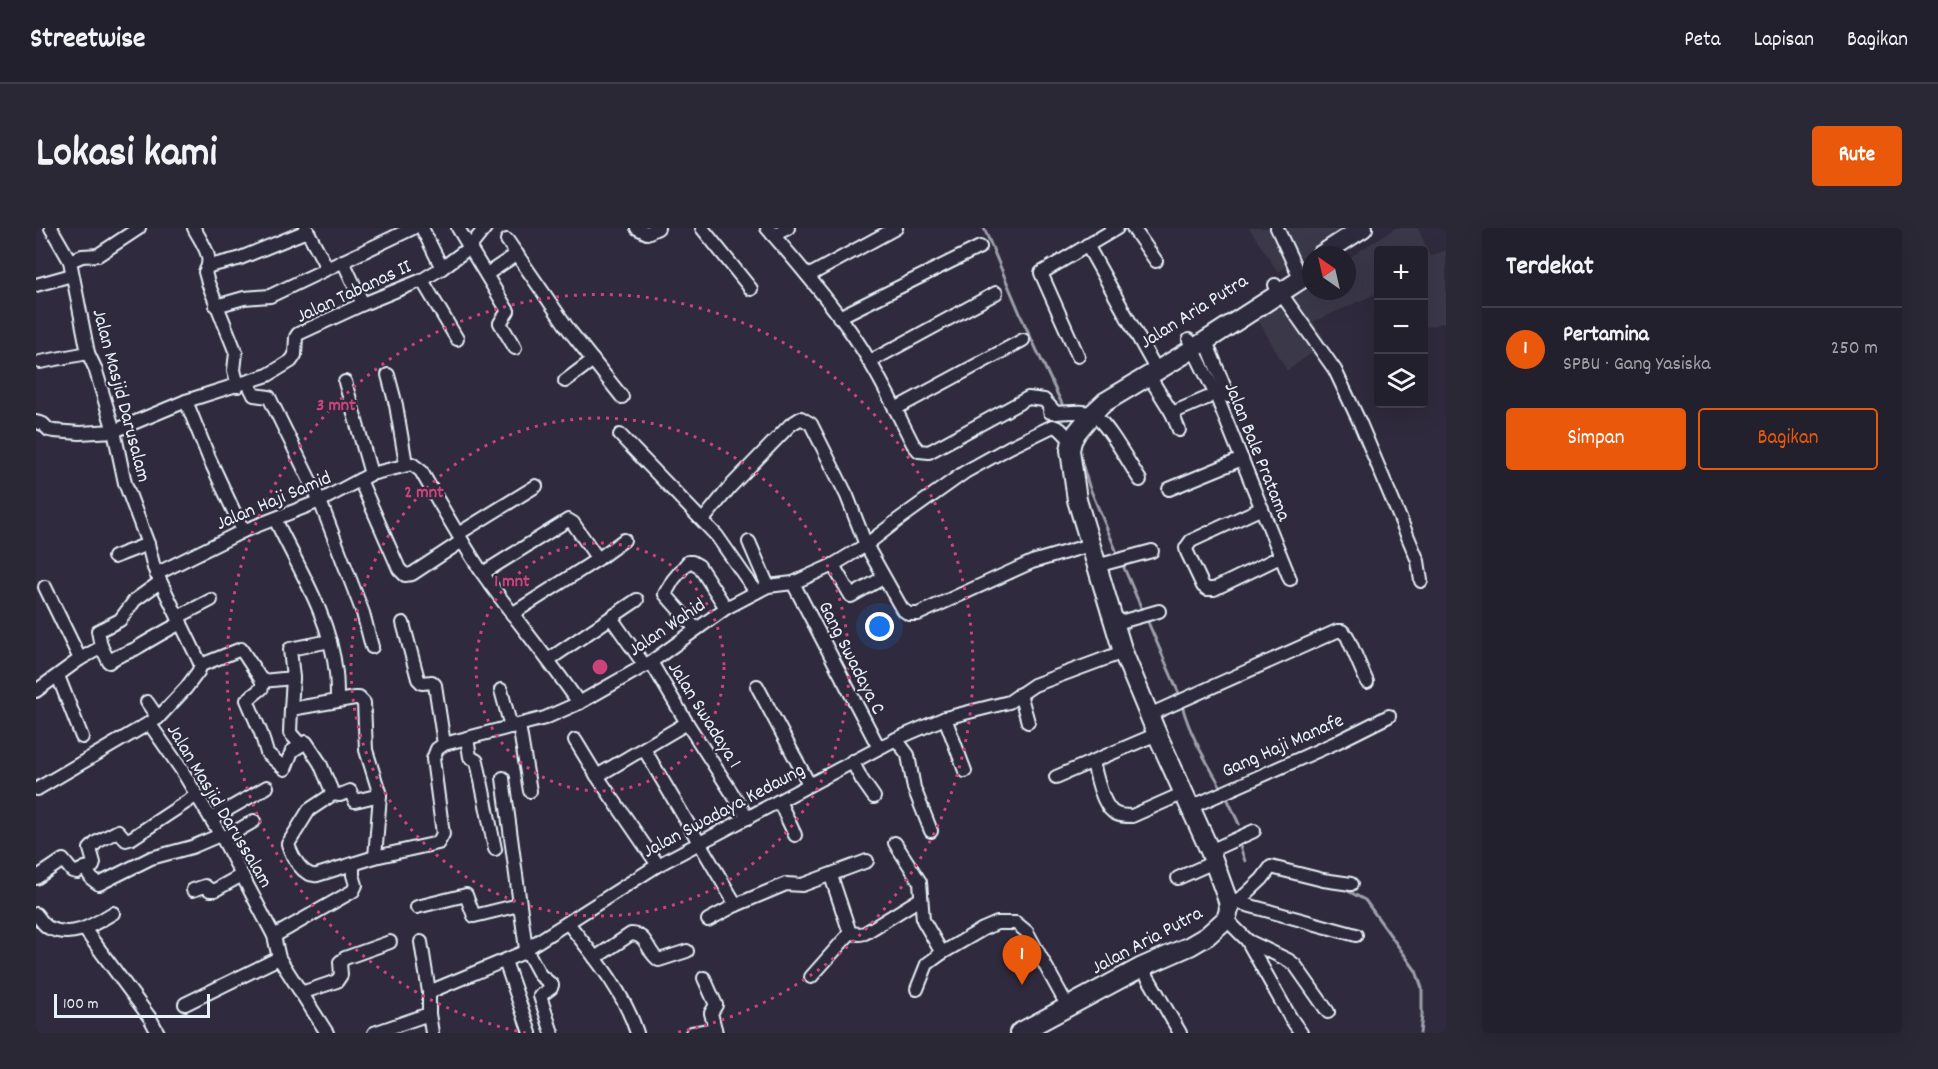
<!DOCTYPE html>
<html lang="id">
<head>
<meta charset="utf-8">
<style>
  body { margin:0; font-family:Dekko,sans-serif; background:#2b2836; color:#f1f3f6 }
  .controls { position:absolute; right:18px; top:18px; display:grid; overflow:hidden; border-radius:6px; box-shadow:0 6px 24px #0002 }
  .controls button { width:54px; height:54px; display:grid; place-items:center; padding:0; border:0; border-bottom:2px solid #403e4a; background:#23202e; color:#f1f3f6; font:30px sans-serif }
  .compass { position:absolute; left:1266px; top:18px; width:54px; height:54px; border-radius:50%; background:#23202e; box-shadow:0 6px 24px #0002; rotate:326deg }
  .scale { position:absolute; left:18px; bottom:15px; width:156px; box-sizing:border-box; padding-left:6px; border:3px solid #e8f1f8; border-top:0; font-size:16px; line-height:21px; white-space:nowrap; color:#e8f1f8; -webkit-text-stroke:4px #2f2a3d; paint-order:stroke }
  .you { position:absolute; left:844px; top:399px; width:21px; height:21px; margin:-15px; border:4px solid #fff; border-radius:50%; background:#1a73e8; box-shadow:0 0 0 9px #1a73e833 }
  .badge { display:grid; place-items:center; width:39px; height:39px; border-radius:50%; background:#ea580c; color:#fff; font-size:20px; font-weight:700 }
  .pin { position:absolute; translate:-50% -50px; filter:drop-shadow(0 2px 3px #0008) }
  .pin::after { content:''; position:absolute; top:32px; width:21px; height:18px; background:inherit; clip-path:polygon(0 0,100% 0,50% 100%) }
  .list { margin:0; padding:0; list-style:none }
  h2 { display:flex; justify-content:space-between; align-items:center; height:78px; margin:0; padding:0 24px; font-size:26px }
  h2 small { font-size:20px; font-weight:400; color:#a3a3aa }
  .list li { display:grid; grid-template-columns:39px 1fr auto; gap:18px; align-items:center; box-sizing:border-box; height:84px; padding:0 24px; border-top:2px solid #403e4a }
  .list b { display:block; font-size:22px; white-space:nowrap }
  .list p { margin:0; font-size:20px; white-space:nowrap; color:#a3a3aa }
  .list em { font-size:20px; font-style:normal; color:#a3a3aa }
  .actions { display:flex; gap:12px; padding:18px 24px }
  .actions a { flex:1; padding:14px 0; border:2px solid #ea580c; border-radius:6px; text-align:center; font-size:21px; color:#ea580c }
  .actions .main { background:#ea580c; color:#fff }
  .icon { flex:none; width:33px; height:33px; fill:none; stroke:currentColor; stroke-width:2; stroke-linecap:round; stroke-linejoin:round }
  .map { position:relative; flex:none; width:1410px; height:805px; overflow:hidden; border-radius:6px }
  header { display:flex; align-items:center; gap:36px; box-sizing:border-box; height:84px; padding:0 30px; background:#23202e; border-bottom:2px solid #403e4a }
  header strong { font-size:28px }
  nav { display:flex; gap:33px; margin-inline-start:auto; font-size:21px }
  .intro { display:flex; align-items:center; justify-content:space-between; box-sizing:border-box; height:144px; padding:0 36px }
  h1 { margin:0; font-size:42px }
  .button { padding:15px 27px; border-radius:6px; background:#ea580c; color:#fff; font-size:21px; font-weight:700 }
  main { display:flex; gap:36px; padding:0 36px }
  aside { flex:1; background:#23202e; border-radius:6px; box-shadow:0 6px 24px #0002 }
  .map>svg:first-child { display:block }
</style>
</head>
<body>
<header>
<strong>Streetwise</strong>
<nav><a>Peta</a><a>Lapisan</a><a>Bagikan</a></nav>
</header>
<div class="intro"><h1>Lokasi kami</h1><a class="button">Rute</a></div>
<main>
<div class="map">
<svg width="1410" height="805" viewBox="0 0 1410 805">
  <rect width="100%" height="100%" fill="#2f2a3d"/>
  <filter id="ink" filterUnits="userSpaceOnUse"><feTurbulence type="fractalNoise" baseFrequency=".0167" numOctaves="2"/><feDisplacementMap in="SourceGraphic" scale="12" xChannelSelector="R" yChannelSelector="G"/><feConvolveMatrix kernelMatrix="1 2 1 2 8 2 1 2 1" color-interpolation-filters="sRGB"/></filter>
  <g filter="url(#ink)">
    <g fill="#3b3749">
      <path d="M1213,0H1314L1242,44Z"/>
      <path d="M1359,0H1382L1394,28L1410,22V94L1388,100V22H1342V65L1277,94L1291,114L1251,143L1221,90L1275,54V63H1311V31Z"/>
    </g>
    <g fill="none" stroke-linecap="round" stroke-linejoin="round">
      <g stroke="#9c9fab" stroke-width="3">
        <path d="M948,0L988,95L1028,180"/>
        <path d="M1043,226L1053,258L1082,327"/>
        <path d="M1086,335L1107,384"/>
        <path d="M1112,394L1144,468"/>
        <path d="M1146,477C1154,508 1171,534 1186,561"/>
        <path d="M1191,570L1203,596"/>
        <path d="M1203,616L1209,633"/>
        <path d="M1308,661L1329,672L1380,743L1386,760V788L1384,805"/>
      </g>
      <g stroke="#e8f1f8" stroke-width="16">
        <g id="street">
          <path d="M158,0C165,14 179,30 169,44L172,55L200,125L198,142L202,158"/>
          <path d="M270,0L291,40"/>
          <path d="M386,0L406,40"/>
          <path d="M422,0L470,80L472,83L464,95L479,120"/>
          <path d="M601,0L611,5L622,0"/>
          <path d="M666,0L715,61"/>
          <path d="M731,0C759,32 787,65 812,100C838,136 857,177 877,216L883,223L893,224L992,170L1008,172L1020,185"/>
          <path d="M1097,0L1120,33"/>
          <path d="M1241,0L1261,43"/>
          <path d="M737,7L752,0"/>
          <path d="M471,12L533,102L586,169"/>
          <path d="M1051,17L1121,143"/>
          <path d="M34,33L46,28L62,27L103,0"/>
          <path d="M307,33L327,76"/>
          <path d="M173,38L202,31L266,5"/>
          <path d="M451,46L481,26"/>
          <path d="M772,48L860,0"/>
          <path d="M386,52L421,111"/>
          <path d="M0,57L36,47"/>
          <path d="M1239,57L1299,142L1324,195L1382,333L1385,353"/>
          <path d="M180,78L208,70L234,68L377,0"/>
          <path d="M803,89L944,19"/>
          <path d="M1153,112L1180,167L1254,351"/>
          <path d="M1170,113L1192,168"/>
          <path d="M1042,128L1005,45L1081,0"/>
          <path d="M4,134L52,125"/>
          <path d="M833,134L960,65"/>
          <path d="M352,147L360,177L370,236"/>
          <path d="M1113,148L1136,185L1143,202"/>
          <path d="M529,153L557,132"/>
          <path d="M309,154L335,246"/>
          <path d="M212,155L218,167L233,169L284,273L327,385L336,419"/>
          <path d="M150,173L173,230L207,303"/>
          <path d="M859,181L987,112"/>
          <path d="M1014,184C1028,187 1044,180 1057,187C1071,194 1094,237 1104,252"/>
          <path d="M1136,185L1171,170"/>
          <path d="M0,194L7,196L13,202L18,203L44,205L78,203L150,173L232,147L255,133L259,127L260,109L262,106L327,76L386,52L406,40L434,19L449,0"/>
          <path d="M584,207L681,308L720,364"/>
          <path d="M324,252L363,341L369,347L376,346L426,313"/>
          <path d="M1133,261L1206,231"/>
          <path d="M1226,280L1155,313L1150,320L1151,324L1167,358L1171,361H1178L1244,329"/>
          <path d="M239,291C263,341 294,389 300,445C301,454 301,464 301,473"/>
          <path d="M667,292L694,259L754,197L765,190L775,196L811,268L830,317L866,381L873,386H882L996,334L1054,317"/>
          <path d="M422,306L500,258"/>
          <path d="M713,314L732,358"/>
          <path d="M78,329L112,316"/>
          <path d="M797,337L815,368L847,350"/>
          <path d="M1060,338L1116,323"/>
          <path d="M447,345L532,292L537,295L562,331"/>
          <path d="M120,346L207,303L284,273L335,246L376,236L385,243C405,278 425,313 447,346C478,390 513,431 543,475"/>
          <path d="M757,355L843,520"/>
          <path d="M9,359L44,431"/>
          <path d="M476,386L562,331L588,312"/>
          <path d="M142,389L175,372"/>
          <path d="M576,391L609,438"/>
          <path d="M367,395L382,451L386,455L396,454L399,457L408,516"/>
          <path d="M1077,396L1123,383"/>
          <path d="M660,401L629,366L637,352L652,334H656L663,338L690,380"/>
          <path d="M65,418L73,434C81,427 89,426 99,421C114,412 129,403 145,395"/>
          <path d="M512,432L601,372"/>
          <path d="M615,434L651,495L712,590"/>
          <path d="M165,437L205,421L226,453L257,450L254,421L294,413"/>
          <path d="M22,448L46,509"/>
          <path d="M257,450L255,481L319,470H323L328,475L330,522L344,567L339,629"/>
          <path d="M226,453V460L211,472L225,505L231,525L249,541L256,523L270,514L284,535L297,566"/>
          <path d="M721,458L773,556"/>
          <path d="M465,462L475,499"/>
          <path d="M0,463L44,431L64,420L65,418L62,403L84,392L99,372L124,354"/>
          <path d="M984,466L992,494"/>
          <path d="M111,474L122,490"/>
          <path d="M255,481L254,505L265,517"/>
          <path d="M1113,487L1301,403H1306L1311,408L1331,454"/>
          <path d="M909,490L929,543"/>
          <path d="M113,495L145,541L187,611L238,708L243,730L291,805"/>
          <path d="M483,497L494,563"/>
          <path d="M431,510L434,529L441,533L459,621"/>
          <path d="M860,511L872,527L878,560L895,603"/>
          <path d="M539,512L561,548L622,637"/>
          <path d="M608,521L700,677"/>
          <path d="M816,533L826,552L838,569"/>
          <path d="M1057,534C1060,547 1066,576 1077,584C1082,588 1090,588 1096,588L1148,565"/>
          <path d="M561,548L651,495"/>
          <path d="M1020,549L1121,506"/>
          <path d="M467,550L490,721"/>
          <path d="M1,561L122,490L150,460L162,444L165,437L118,340L112,316L89,255L78,203L59,140L52,125L34,33L15,0"/>
          <path d="M344,567L319,573L314,563L304,567L297,566L273,582L252,616C256,629 267,649 281,647L339,629L402,615L407,606L397,531L401,521L408,516L509,490L543,475L615,434L690,380L732,358L757,355L797,337L830,317L862,292L929,244L974,219L1017,198L1024,201L1036,213"/>
          <path d="M743,573L759,607"/>
          <path d="M1155,579L1299,515L1353,488"/>
          <path d="M175,591L231,559"/>
          <path d="M187,611L218,593"/>
          <path d="M859,615L884,654L887,692L906,725L947,701L961,695H980L991,704L1032,779"/>
          <path d="M1174,623L1218,603"/>
          <path d="M49,640L57,638L58,635L54,621L61,614L82,603L90,612L96,610L161,567"/>
          <path d="M795,648L814,705L824,706L829,705L884,671"/>
          <path d="M0,650L27,632L36,643L41,644L49,640L56,651L63,656L115,630L156,619L184,607"/>
          <path d="M1142,650L1178,634"/>
          <path d="M157,662L169,658L174,662H179L206,647"/>
          <path d="M1200,674L1320,707"/>
          <path d="M1193,677L1209,667L1226,651L1235,639L1287,652L1315,656"/>
          <path d="M381,679L430,667L438,688L483,677"/>
          <path d="M0,686C4,691 8,698 13,700C37,711 57,697 77,685"/>
          <path d="M1190,691L1211,712L1254,789L1265,805"/>
          <path d="M672,692L700,677L750,656L766,657L831,633"/>
          <path d="M532,695C558,728 588,764 601,805"/>
          <path d="M49,702L114,790L122,805"/>
          <path d="M238,708L317,663L320,657L317,647V636"/>
          <path d="M1212,713L1252,732L1259,737L1292,784"/>
          <path d="M491,723L504,747L516,757L515,760L504,768L516,805"/>
          <path d="M559,730L595,706C612,706 611,725 623,732L651,723"/>
          <path d="M469,733L494,805"/>
          <path d="M1106,739L1144,805"/>
          <path d="M775,749L814,705"/>
          <path d="M668,750L680,777L675,785L680,805"/>
          <path d="M881,761L891,736L906,725"/>
          <path d="M393,764L491,723L490,721L622,637L860,511L909,490L973,474L998,457L1087,424"/>
          <path d="M265,765L301,753L305,747L304,734L309,730L354,714"/>
          <path d="M149,776L243,730"/>
          <path d="M393,786L396,805"/>
          <path d="M338,805L393,786V764L385,714"/>
          <path d="M656,805L679,801"/>
        </g>
      </g>
      <g stroke="#e8f1f8" stroke-width="22">
        <g id="secondary">
          <path d="M1285,27L1327,0"/>
          <path d="M983,805L1106,739L1154,718L1171,708L1190,691L1193,682L1192,673L1174,623L1121,506L1087,424L1041,272L1034,222L1036,213L1041,204L1056,186L1069,174L1157,121L1275,45"/>
        </g>
      </g>
      <use href="#street" stroke="#2f2a3d" stroke-width="12"/>
      <use href="#secondary" stroke="#2f2a3d" stroke-width="18"/>
    </g>
  </g>
  <g fill="none" stroke="#ca437a" stroke-width="3" stroke-dasharray="3 6">
    <circle cx="564" cy="439" r="124"/>
    <circle cx="564" cy="439" r="249"/>
    <path d="M490 805A373 373 0 1 1 638 805"/>
  </g>
  <g text-anchor="middle" stroke-width="4.5" stroke-linejoin="round" paint-order="stroke">
    <g font-size="20" fill="#e8f1f8" stroke="#2f2a3d">
      <text transform="translate(317 62) rotate(-25)" y="7">Jalan Tabanas II</text>
      <text transform="translate(1157 82) rotate(-32)" y="7">Jalan Aria Putra</text>
      <text transform="translate(87 167) rotate(75)" y="7">Jalan Masjid Darusalam</text>
      <text transform="translate(1223 223) rotate(68)" y="7">Jalan Bale Pratama</text>
      <text transform="translate(237 271) rotate(-23)" y="7">Jalan Haji Samid</text>
      <text transform="translate(630 398) rotate(-34)" y="7">Jalan Wahid</text>
      <text transform="translate(817 429) rotate(63)" y="7">Gang Swadaya C</text>
      <text transform="translate(670 486) rotate(58)" y="7">Jalan Swadaya 1</text>
      <text transform="translate(1246 516) rotate(-24)" y="7">Gang Haji Manafe</text>
      <text transform="translate(185 577) rotate(59)" y="7">Jalan Masjid Darussalam</text>
      <text transform="translate(687 581) rotate(-28)" y="7">Jalan Swadaya Kedaung</text>
      <text transform="translate(1110 711) rotate(-28)" y="7">Jalan Aria Putra</text>
    </g>
  </g>
  <circle cx="564" cy="439" r="9" fill="#ca437a" stroke="#2f2a3d" stroke-width="3"/>
  <g font-size="18" text-anchor="middle" font-weight="bold" fill="#ca437a" stroke="#2f2a3d" stroke-width="4.5" stroke-linejoin="round" paint-order="stroke">
    <text x="300" y="182">3 mnt</text>
    <text x="388" y="269">2 mnt</text>
    <text x="476" y="358">1 mnt</text>
  </g>
</svg>
<div class="controls">
<button>+</button>
<button>−</button>
<button><svg class="icon" aria-label="layers" viewBox="0 0 24 24"><path d="M12 4l9 5-9 5-9-5zM3 14l9 5 9-5"/></svg></button>
</div>
<svg class="compass" viewBox="-18 -18 36 36"><path d="M0-13l5 13h-10z" fill="#e53935"/><path d="M0 13l5-13h-10z" fill="#a3a3aa"/></svg>
<div class="scale">100 m</div>
<div class="you"></div>
<div class="pin badge" style="left:986px;top:757px">1</div>
</div>
<aside>
<h2>Terdekat<small></small></h2>
<ul class="list">
<li><span class="badge">1</span><div><b>Pertamina</b><p>SPBU · Gang Yasiska</p></div><em>250 m</em></li>
</ul>
<div class="actions"><a class="main">Simpan</a><a>Bagikan</a></div>
</aside>
</main>
</body>
</html>
